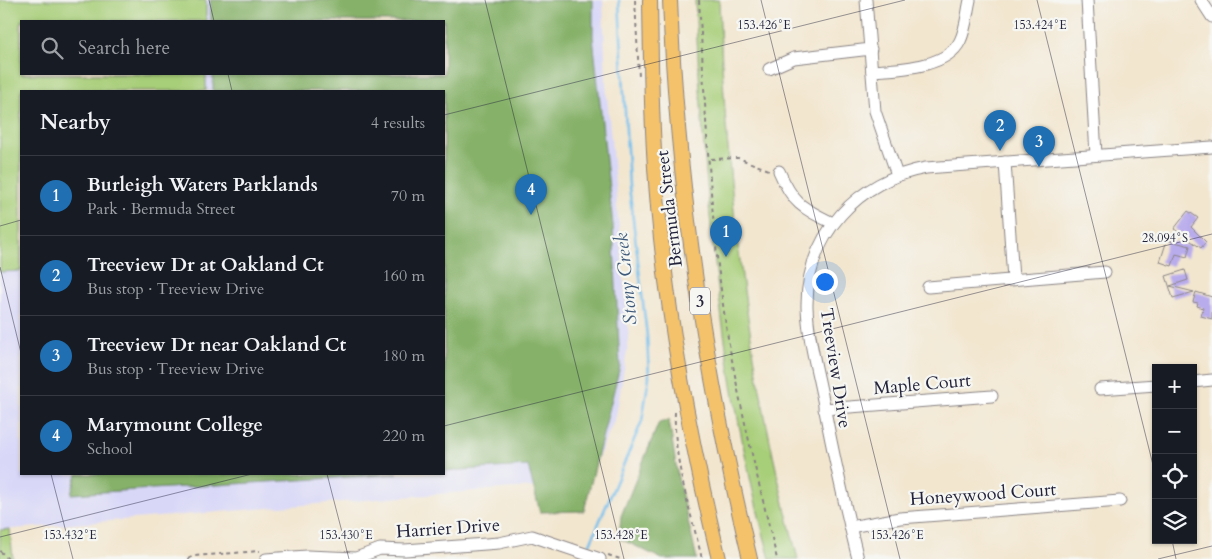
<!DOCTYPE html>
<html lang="en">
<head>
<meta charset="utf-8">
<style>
  body { margin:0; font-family:Cardo,serif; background:#242831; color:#f1f3f6 }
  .controls { position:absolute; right:15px; bottom:15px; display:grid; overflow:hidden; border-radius:0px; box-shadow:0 1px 4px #0004 }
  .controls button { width:45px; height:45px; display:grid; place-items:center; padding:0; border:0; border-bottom:1px solid #363941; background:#171b24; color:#f1f3f6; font:25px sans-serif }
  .you { position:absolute; left:824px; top:281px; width:18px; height:18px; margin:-12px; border:4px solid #fff; border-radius:50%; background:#1a73e8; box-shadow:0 0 0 8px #1a73e833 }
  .badge { display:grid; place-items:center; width:32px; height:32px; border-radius:50%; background:#1f6fb2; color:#fff; font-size:16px; font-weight:700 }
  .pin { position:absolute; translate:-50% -41px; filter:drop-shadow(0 1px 2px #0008) }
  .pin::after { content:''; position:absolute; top:26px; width:18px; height:15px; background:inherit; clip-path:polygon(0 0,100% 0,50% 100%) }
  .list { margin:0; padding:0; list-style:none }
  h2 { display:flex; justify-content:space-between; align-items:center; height:65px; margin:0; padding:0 20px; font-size:21px }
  h2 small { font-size:16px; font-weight:400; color:#9ea1a6 }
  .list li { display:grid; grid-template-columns:32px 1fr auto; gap:15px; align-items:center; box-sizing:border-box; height:80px; padding:0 20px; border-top:1px solid #363941 }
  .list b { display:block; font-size:19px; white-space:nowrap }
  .list p { margin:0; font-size:16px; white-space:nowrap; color:#9ea1a6 }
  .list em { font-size:16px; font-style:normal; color:#9ea1a6 }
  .icon { flex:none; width:28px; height:28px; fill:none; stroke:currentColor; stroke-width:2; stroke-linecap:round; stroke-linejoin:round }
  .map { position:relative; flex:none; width:1212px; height:559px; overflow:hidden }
  .search { position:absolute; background:#171b24; box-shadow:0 1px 4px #0004; left:20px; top:20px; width:425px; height:55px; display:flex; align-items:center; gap:12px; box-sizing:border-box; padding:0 18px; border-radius:0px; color:#9ea1a6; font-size:19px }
  .panel { position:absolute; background:#171b24; box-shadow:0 1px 4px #0004; left:20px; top:90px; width:425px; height:385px; border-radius:0px }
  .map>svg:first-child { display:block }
</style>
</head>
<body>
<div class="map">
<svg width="1212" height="559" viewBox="0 0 1212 559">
  <rect width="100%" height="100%" fill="#f6f6f2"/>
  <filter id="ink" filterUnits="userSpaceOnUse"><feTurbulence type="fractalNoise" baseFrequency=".02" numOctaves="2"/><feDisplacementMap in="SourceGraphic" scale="10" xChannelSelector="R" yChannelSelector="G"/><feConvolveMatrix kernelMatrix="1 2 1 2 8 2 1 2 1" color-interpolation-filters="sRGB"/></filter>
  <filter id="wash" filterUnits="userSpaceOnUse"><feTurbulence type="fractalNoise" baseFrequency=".0096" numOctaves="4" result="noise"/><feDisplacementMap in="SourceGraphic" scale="20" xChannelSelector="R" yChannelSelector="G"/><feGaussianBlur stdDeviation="1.12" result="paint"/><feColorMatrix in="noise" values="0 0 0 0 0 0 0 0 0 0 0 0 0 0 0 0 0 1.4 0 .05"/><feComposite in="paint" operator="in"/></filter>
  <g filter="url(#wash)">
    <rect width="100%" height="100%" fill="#f2e6cf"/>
    <path fill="#d8d7f8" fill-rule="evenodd" d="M0,0H603L606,84L629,339L616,416L586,486L511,488L0,530ZM21,21H444V74H21ZM21,91H444V474H21Z"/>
    <g fill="#a7ce78" stroke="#64785a">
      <path d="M0,0H206V21H21V74H206V91H21V271L0,272Z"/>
      <path d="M695,0H719C726,189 749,376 798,559H770C720,377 704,188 695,0Z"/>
      <path d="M10,529L13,559H0V530Z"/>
    </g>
    <g fill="#85b168" stroke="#546a52">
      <path d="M210,0H593V37L613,226L620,366L584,511L540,512L528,466L444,471V91H213V74H444V21H211Z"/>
      <path d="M669,420L678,478L697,559H662L619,538L621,516L659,422Z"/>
      <path d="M77,474H398L71,494Z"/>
    </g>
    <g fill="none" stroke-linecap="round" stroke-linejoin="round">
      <path stroke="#73bfed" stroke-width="2.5" d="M590,544L642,421L649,377L647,336L629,186L619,0"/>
    </g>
    <g id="blocks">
      <g fill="#b9acec">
        <path d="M1188,211L1198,218L1191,227L1206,242L1201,248L1174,229Z"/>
        <path d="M1167,240L1190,246L1187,257L1176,254L1172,266L1160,262Z"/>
        <path d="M1185,270L1188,280L1170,286L1194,292L1173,298L1166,276Z"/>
        <path d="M1196,292L1212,297V319L1201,316L1203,308L1197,306L1198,303L1193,302Z"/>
      </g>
    </g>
  </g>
  <g filter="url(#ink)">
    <use href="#blocks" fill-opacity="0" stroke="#8a8485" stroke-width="1"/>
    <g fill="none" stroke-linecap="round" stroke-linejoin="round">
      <g stroke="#8a8485" stroke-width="13">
        <g id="minor">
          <path d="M866,0L875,111L897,175"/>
          <path d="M1087,0L1096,155"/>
          <path d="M1201,0L1212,17"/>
          <path d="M769,69L794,58L871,49"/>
          <path d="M872,71C898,69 947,68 960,41C966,29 967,13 970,0"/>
          <path d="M1005,162L1013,279"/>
          <path d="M779,171C793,204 802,208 833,223"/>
          <path d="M928,287L1105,272"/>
          <path d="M1193,382L1212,380"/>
          <path d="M1100,389L1156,385"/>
          <path d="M824,409L992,396"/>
          <path d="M850,527L900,518L1120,501"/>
          <path d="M266,559L307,556L356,558L380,549L405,550L499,543L532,536L600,559"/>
          <path d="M858,559C845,506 833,454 823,400C817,370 808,338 807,307C806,235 858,180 926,168L1212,147"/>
        </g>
      </g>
      <g stroke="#8a8485" stroke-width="16">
        <g id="major">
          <path d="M650,0C651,56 651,111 655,167C663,298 688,431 719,559"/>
          <path d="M670,0C677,188 706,376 750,559"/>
        </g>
      </g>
      <g stroke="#8a8485" stroke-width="2" stroke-dasharray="4 4" stroke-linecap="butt">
        <path d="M635,0L639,77"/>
        <path d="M699,0C706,114 710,231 729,344C742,416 760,488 777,559"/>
        <path d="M711,159L738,158L769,170"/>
        <path d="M675,412C673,461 691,512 702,559"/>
        <path d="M0,551L8,559"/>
        <path d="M608,555L620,559"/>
        <path d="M188,559L194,556L260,551"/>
      </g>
      <use href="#minor" stroke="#fff" stroke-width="11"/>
      <use href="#major" stroke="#f4c26a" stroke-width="14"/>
    </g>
  </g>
  <path fill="none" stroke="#22223b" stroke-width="1" stroke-opacity="0.45" d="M209,0L214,21M485,0L624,559M761,0L900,559M1037,0L1156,477M228,74L232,91M444,115L905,0M0,226L21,220M0,267L21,353M444,426L1212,234M51,474L73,559M327,474L349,559M0,537L252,474M1172,540L1176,559M1158,559L1212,546"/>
  <g text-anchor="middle" stroke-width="4.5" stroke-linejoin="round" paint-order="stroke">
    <rect fill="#f6f6f2" stroke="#626272" stroke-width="1" x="690" y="287.5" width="20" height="27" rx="4"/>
    <g font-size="16" font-weight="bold" fill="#22223b">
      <text x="700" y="307">3</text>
    </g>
    <g font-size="18" fill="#22223b" stroke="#f6f6f2">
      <text transform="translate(669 209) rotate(-97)" y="6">Bermuda Street</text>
      <text transform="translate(836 368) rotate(81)" y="6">Treeview Drive</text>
      <text transform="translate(922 384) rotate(-5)" y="6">Maple Court</text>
      <text transform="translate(983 494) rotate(-4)" y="6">Honeywood Court</text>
      <text transform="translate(448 528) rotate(-4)" y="6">Harrier Drive</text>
    </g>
    <g font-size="19" font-style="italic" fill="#3e5979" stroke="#f6f6f2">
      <text transform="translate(625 279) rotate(-96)" y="7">Stony Creek</text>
    </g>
  </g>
  <g font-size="12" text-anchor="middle" fill="#22223b" stroke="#f6f6f2" stroke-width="4.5" stroke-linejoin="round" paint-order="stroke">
    <text x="764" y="29">153.426°E</text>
    <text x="1040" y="29">153.424°E</text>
    <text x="1165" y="242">28.094°S</text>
    <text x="70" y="539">153.432°E</text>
    <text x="346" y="539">153.430°E</text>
    <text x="621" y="539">153.428°E</text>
    <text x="897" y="539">153.426°E</text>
  </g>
</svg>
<div class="controls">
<button>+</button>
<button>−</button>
<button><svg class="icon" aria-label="locate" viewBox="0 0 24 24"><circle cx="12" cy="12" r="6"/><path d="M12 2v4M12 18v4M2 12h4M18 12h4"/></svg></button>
<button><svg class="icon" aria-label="layers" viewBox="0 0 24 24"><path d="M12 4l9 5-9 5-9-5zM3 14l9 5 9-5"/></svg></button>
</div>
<div class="you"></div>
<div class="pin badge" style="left:726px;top:257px">1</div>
<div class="pin badge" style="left:1000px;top:151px">2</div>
<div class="pin badge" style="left:1039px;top:167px">3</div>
<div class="pin badge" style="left:531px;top:215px">4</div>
<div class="search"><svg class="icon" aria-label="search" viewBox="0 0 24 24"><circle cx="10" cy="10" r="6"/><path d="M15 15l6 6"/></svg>Search here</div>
<section class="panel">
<h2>Nearby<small>4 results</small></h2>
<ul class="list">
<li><span class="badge">1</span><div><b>Burleigh Waters Parklands</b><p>Park · Bermuda Street</p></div><em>70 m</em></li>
<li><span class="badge">2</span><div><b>Treeview Dr at Oakland Ct</b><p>Bus stop · Treeview Drive</p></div><em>160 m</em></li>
<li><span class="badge">3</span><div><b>Treeview Dr near Oakland Ct</b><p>Bus stop · Treeview Drive</p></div><em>180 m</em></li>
<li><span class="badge">4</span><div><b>Marymount College</b><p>School</p></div><em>220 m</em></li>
</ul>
</section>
</div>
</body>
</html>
